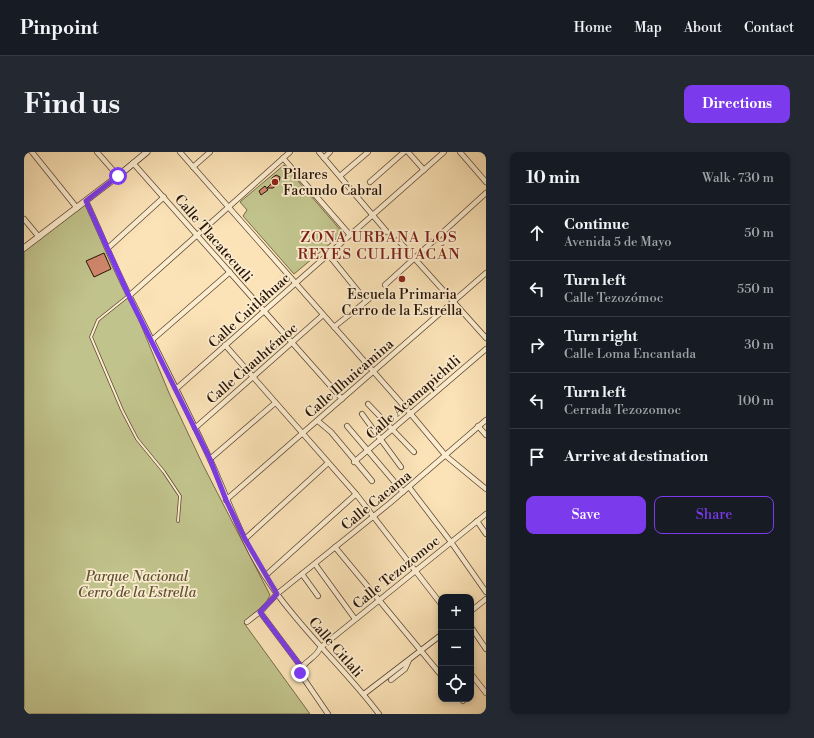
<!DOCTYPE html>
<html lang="en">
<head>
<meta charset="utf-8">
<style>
  body { margin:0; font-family:"Libre Bodoni",serif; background:#242831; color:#f1f3f6 }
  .controls { position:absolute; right:12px; bottom:12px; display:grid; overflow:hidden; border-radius:8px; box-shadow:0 2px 6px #0003 }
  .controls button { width:36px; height:36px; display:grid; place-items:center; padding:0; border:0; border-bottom:1px solid #363941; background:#171b24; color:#f1f3f6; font:20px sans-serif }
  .stop { position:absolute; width:12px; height:12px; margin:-9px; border:3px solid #7c3aed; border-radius:50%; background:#fff }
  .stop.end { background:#7c3aed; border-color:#fff; box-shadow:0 1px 4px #0008 }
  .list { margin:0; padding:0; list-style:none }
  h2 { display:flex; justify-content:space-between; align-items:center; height:52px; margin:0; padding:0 16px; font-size:17px }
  h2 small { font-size:13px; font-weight:400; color:#9ea1a6 }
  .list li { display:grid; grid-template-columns:26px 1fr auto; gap:12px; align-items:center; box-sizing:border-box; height:56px; padding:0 16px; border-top:1px solid #363941 }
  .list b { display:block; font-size:15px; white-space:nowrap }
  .list p { margin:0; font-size:13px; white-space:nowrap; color:#9ea1a6 }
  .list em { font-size:13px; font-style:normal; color:#9ea1a6 }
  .actions { display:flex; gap:8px; padding:12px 16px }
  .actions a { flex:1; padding:9px 0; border:1px solid #7c3aed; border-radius:8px; text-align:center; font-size:14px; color:#7c3aed }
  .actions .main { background:#7c3aed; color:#fff }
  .icon { flex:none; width:22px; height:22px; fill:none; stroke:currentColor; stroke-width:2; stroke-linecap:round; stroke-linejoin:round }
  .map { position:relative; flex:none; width:462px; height:562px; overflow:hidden; border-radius:8px }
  header { display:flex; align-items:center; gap:24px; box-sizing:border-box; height:56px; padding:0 20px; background:#171b24; border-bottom:1px solid #363941 }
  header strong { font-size:19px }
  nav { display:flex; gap:22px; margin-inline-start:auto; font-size:14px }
  .intro { display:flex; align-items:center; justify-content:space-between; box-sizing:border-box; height:96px; padding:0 24px }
  h1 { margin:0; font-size:28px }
  .button { padding:10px 18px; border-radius:8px; background:#7c3aed; color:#fff; font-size:14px; font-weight:700 }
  main { display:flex; gap:24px; padding:0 24px }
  aside { flex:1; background:#171b24; border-radius:8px; box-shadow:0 2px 6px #0003 }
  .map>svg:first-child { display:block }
</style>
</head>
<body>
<header>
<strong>Pinpoint</strong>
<nav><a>Home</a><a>Map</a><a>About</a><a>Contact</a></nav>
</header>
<div class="intro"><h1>Find us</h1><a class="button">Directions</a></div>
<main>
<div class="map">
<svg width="462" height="562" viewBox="0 0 462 562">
  <rect width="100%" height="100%" fill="#fbe3b7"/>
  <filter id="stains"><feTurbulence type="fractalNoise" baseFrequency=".005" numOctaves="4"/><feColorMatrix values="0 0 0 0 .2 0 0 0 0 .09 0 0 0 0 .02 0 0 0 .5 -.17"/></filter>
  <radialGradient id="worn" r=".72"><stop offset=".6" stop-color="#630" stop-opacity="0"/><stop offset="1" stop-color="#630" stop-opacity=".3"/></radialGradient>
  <g fill="#c1c38c" stroke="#756b48">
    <path d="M260,13L319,81L270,122L219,64L223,58L216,50Z"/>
    <path d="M62,51L105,144L145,241L179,313L246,443L242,451L220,471L286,562H0V99Z"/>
  </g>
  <g fill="#d0876d" stroke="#291304">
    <path d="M252,23L256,25L255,31L249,36H243L247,32L248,26Z"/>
    <path d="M241,34L244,38L237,43L235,39Z"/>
    <path d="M80,101L87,117L70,125L62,109Z"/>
  </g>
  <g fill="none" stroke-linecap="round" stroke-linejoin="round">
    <g stroke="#5e4731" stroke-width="3.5">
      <path id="service" d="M104,144L74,168L67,185L98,258L113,287L140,320L156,344L154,369"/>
    </g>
    <g stroke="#5e4731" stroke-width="6">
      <g id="minor">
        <path d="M8,0L53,56"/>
        <path d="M73,0L94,24"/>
        <path d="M156,0L386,261L422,304L462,337"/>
        <path d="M295,0L363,80"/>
        <path d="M384,0L400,18"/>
        <path d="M436,0L462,30"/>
        <path d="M259,6L326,83"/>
        <path d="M300,6L306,0"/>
        <path d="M109,11L318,247"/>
        <path d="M169,15L186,0"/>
        <path d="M316,24L344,0"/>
        <path d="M346,30L380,0"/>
        <path d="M62,49C77,81 90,114 106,145C133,198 160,251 185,305C205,348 220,396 248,435C280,481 322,518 355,562"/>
        <path d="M0,67L15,85"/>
        <path d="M374,88L462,186"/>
        <path d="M84,96L140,45"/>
        <path d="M304,102L342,149"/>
        <path d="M361,133L462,41"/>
        <path d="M105,144L266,0"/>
        <path d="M310,175L345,147"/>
        <path d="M128,188L206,120"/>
        <path d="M201,193L332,342L417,452"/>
        <path d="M152,237L420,0"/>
        <path d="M344,252L390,300"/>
        <path d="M338,262L377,315"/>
        <path d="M294,269L307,280L348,329"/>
        <path d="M323,274L379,340"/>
        <path d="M454,274L462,283"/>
        <path d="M171,276L299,163"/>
        <path d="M186,307L251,251"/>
        <path d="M330,310L462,197"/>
        <path d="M385,335L427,390L462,440"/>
        <path d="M202,348L462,121"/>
        <path d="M453,369L462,382"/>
        <path d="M221,387L304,311"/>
        <path d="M311,395L417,523"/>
        <path d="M291,412L331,467"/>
        <path d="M278,422L294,444"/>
        <path d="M241,424L332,342"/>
        <path d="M447,459L462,447"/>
        <path d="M236,460L278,516"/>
        <path d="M223,470L237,459L253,442L366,351L462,268"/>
        <path d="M447,475L462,497"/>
        <path d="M447,522L462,541"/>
        <path d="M367,528L381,517L385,508"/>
        <path d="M340,542L417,483"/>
        <path d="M437,547L439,549"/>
        <path d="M304,562L276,521C277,510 293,506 296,496L462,362"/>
      </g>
    </g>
    <g stroke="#5e4731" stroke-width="7">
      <path id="tertiary" d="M0,96L94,24L123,0"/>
    </g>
    <use href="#service" stroke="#fcedd0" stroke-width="2"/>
    <use href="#minor" stroke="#fcedd0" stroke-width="4.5"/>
    <use href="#tertiary" stroke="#fcedd0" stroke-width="5.5"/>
  </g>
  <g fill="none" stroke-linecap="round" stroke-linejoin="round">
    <path stroke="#7c3aed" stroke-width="5" d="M94,24L62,49L105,144L186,307L202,348L221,387L253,442L236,460L278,516L276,521"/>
  </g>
  <g fill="#8f2418" stroke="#fcedd0" stroke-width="1.5">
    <circle cx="251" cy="30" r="4"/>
    <circle cx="378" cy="127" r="4"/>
  </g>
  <g text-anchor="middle" stroke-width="3.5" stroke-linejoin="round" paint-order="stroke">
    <g font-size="14" fill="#291304" stroke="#fcedd0" text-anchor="start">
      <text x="259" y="27">Pilares<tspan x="259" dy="16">Facundo Cabral</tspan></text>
      <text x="378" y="147" text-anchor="middle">Escuela Primaria<tspan x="378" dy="16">Cerro de la Estrella</tspan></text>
    </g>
    <g font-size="14" fill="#291304" stroke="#fcedd0">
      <text transform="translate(190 86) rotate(49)" y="5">Calle Tlacatecutli</text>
      <text transform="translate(225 158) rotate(-42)" y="5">Calle Cuitláhuac</text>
      <text transform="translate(228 211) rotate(-41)" y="5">Calle Cuauhtémoc</text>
      <text transform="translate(325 226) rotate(-41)" y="5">Calle Ilhuicamina</text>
      <text transform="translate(389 245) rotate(-41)" y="5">Calle Acamapichtli</text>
      <text transform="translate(352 348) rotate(-39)" y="5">Calle Cacama</text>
      <text transform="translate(372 420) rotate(-39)" y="5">Calle Tezozomoc</text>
      <text transform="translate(312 495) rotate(49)" y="5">Calle Citlali</text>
    </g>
    <g font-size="14" font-style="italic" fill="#5e5134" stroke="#fcedd0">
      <text x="113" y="429">Parque Nacional<tspan x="113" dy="16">Cerro de la Estrella</tspan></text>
    </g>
    <g font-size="15" letter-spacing="1" fill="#7a1f14" stroke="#fcedd0">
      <text x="355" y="90">ZONA URBANA LOS<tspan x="355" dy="17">REYES CULHUACÁN</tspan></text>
    </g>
  </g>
  <rect width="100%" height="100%" filter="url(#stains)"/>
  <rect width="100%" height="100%" fill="url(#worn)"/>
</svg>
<div class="controls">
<button>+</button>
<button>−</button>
<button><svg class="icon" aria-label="locate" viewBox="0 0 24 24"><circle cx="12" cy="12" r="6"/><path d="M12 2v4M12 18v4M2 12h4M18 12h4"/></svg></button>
</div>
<div class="stop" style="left:94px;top:24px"></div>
<div class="stop end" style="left:276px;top:521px"></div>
</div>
<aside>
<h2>10 min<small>Walk · 730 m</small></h2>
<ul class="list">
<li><svg class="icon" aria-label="ahead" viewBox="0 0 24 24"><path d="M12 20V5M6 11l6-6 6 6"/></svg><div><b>Continue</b><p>Avenida 5 de Mayo</p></div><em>50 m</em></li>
<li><svg class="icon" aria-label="left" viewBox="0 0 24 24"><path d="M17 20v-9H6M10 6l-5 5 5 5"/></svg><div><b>Turn left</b><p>Calle Tezozómoc</p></div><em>550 m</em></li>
<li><svg class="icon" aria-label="right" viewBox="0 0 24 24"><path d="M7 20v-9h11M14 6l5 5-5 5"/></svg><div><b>Turn right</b><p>Calle Loma Encantada</p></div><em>30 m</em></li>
<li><svg class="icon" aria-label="left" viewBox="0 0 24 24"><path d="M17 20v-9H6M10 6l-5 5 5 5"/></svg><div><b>Turn left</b><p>Cerrada Tezozomoc</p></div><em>100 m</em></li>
<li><svg class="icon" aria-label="arrive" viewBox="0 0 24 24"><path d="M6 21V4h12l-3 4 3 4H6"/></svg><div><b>Arrive at destination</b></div></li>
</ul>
<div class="actions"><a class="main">Save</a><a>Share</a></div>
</aside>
</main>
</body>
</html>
